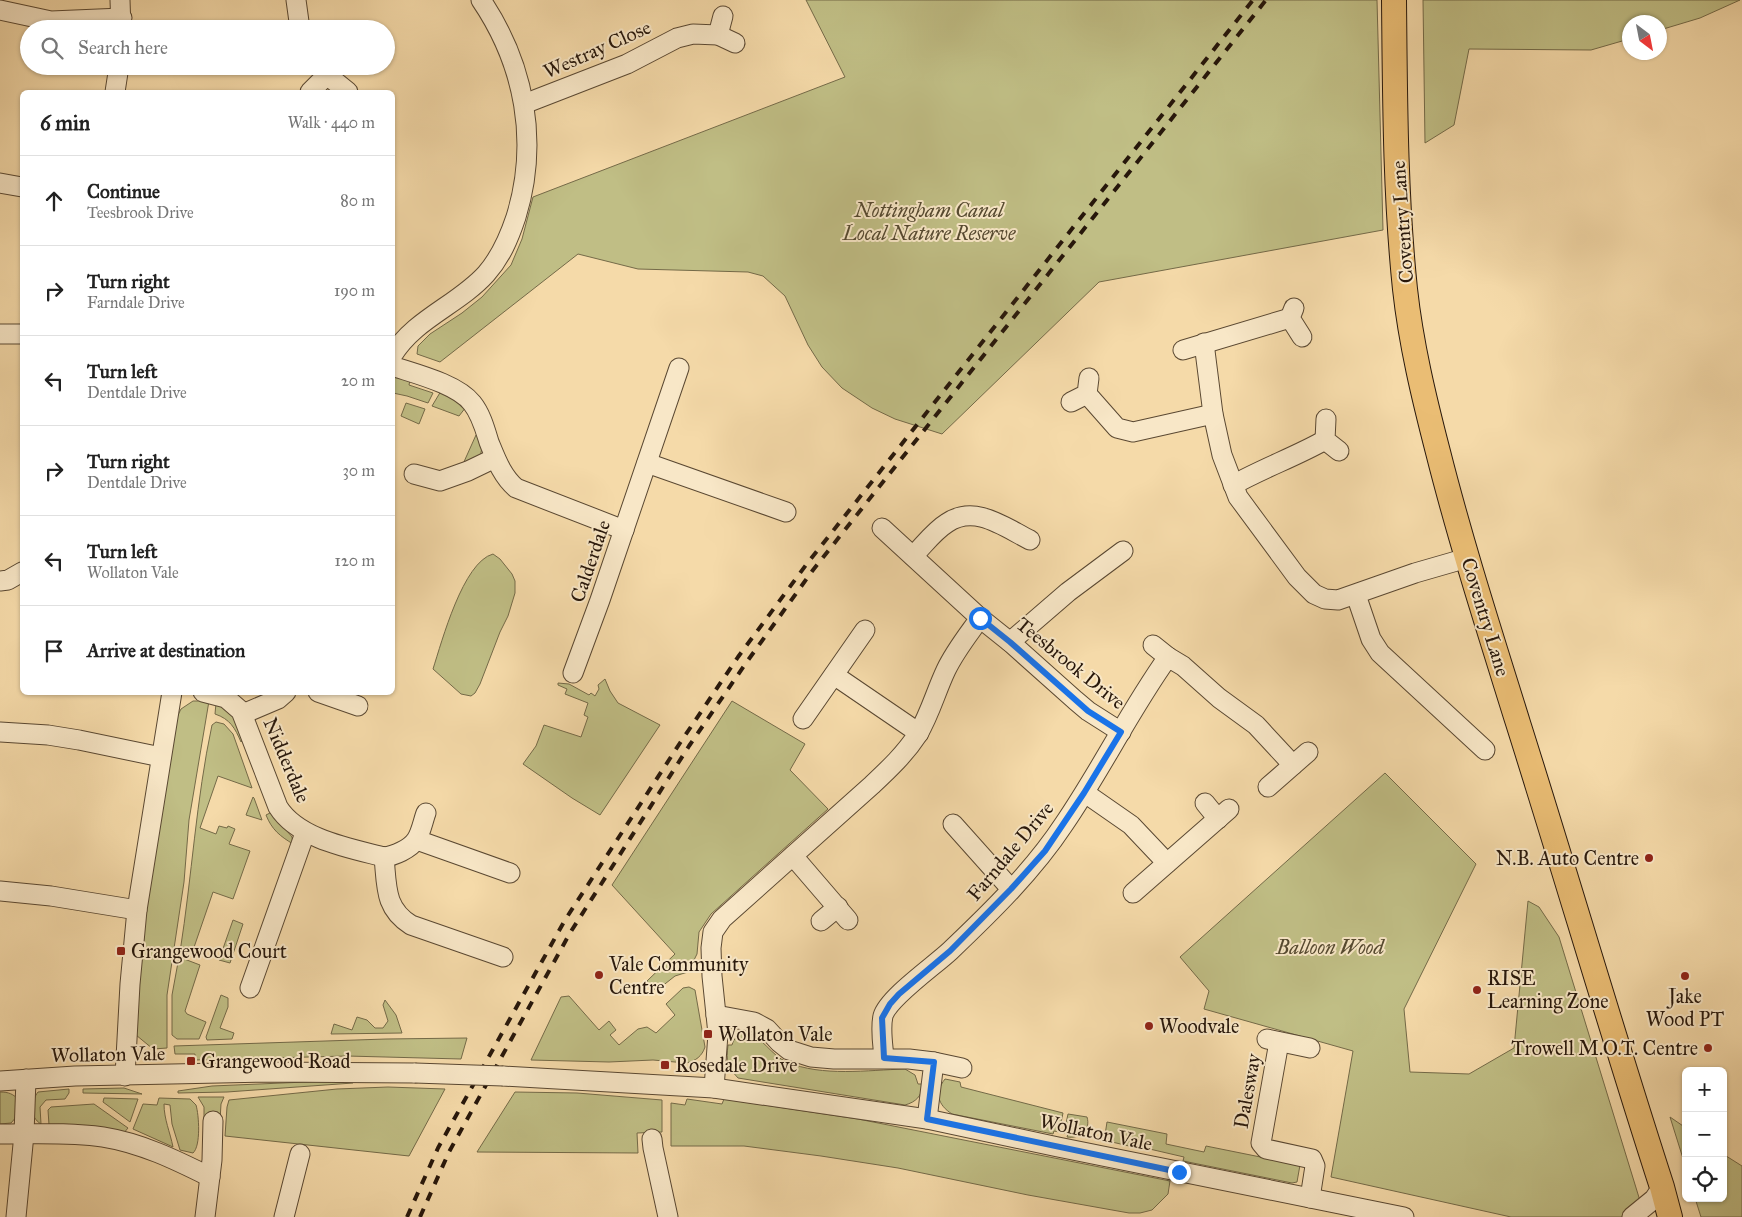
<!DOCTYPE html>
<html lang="en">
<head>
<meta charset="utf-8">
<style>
  body { margin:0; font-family:"IM FELL Great Primer",serif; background:#f2f2f2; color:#222 }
  .controls { position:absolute; right:15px; bottom:15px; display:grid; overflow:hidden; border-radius:8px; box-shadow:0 1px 4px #0004 }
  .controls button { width:45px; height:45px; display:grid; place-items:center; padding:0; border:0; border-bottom:1px solid #e0e0e0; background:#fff; color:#222; font:25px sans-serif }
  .compass { position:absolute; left:1622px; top:15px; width:45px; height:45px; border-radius:50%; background:#fff; box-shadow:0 1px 4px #0004; rotate:148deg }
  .stop { position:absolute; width:15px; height:15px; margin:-11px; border:4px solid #1a73e8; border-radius:50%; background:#fff }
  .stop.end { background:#1a73e8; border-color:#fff; box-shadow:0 1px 5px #0008 }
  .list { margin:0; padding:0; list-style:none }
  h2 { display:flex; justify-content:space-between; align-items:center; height:65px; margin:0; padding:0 20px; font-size:21px }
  h2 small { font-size:16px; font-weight:400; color:#767676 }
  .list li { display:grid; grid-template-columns:32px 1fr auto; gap:15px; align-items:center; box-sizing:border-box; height:90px; padding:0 20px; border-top:1px solid #e0e0e0 }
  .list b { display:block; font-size:19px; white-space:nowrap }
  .list p { margin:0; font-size:16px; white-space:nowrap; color:#767676 }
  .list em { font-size:16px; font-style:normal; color:#767676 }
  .icon { flex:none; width:28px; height:28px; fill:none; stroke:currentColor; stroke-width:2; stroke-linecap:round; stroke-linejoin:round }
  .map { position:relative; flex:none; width:1742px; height:1217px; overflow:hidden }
  .search { position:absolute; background:#fff; box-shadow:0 1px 4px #0004; left:20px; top:20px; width:375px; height:55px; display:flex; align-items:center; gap:12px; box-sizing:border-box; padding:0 18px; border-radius:28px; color:#767676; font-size:19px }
  .panel { position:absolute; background:#fff; box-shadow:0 1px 4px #0004; left:20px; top:90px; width:375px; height:605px; border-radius:8px }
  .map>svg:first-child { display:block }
</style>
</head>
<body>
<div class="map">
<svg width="1742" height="1217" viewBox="0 0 1742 1217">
  <rect width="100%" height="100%" fill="#f5daa9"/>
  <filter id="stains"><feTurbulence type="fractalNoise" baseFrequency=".004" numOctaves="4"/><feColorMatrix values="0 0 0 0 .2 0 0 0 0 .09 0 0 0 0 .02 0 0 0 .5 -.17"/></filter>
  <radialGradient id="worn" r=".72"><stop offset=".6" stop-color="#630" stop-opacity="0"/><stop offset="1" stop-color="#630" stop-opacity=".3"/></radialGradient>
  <g fill="#c0be85" stroke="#746a48">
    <path d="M806,0H1377L1383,230L1099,282L942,434L895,419L872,408L842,388L822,367L808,345L785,296L763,276L748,272L638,269L578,254L440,362L417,354L418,346L430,334L462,313L482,297L511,265L522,239L533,197L845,77Z"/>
    <path d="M1423,0H1740L1700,18L1660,30V22H1630L1629,39L1591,50L1469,49L1454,125L1425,143Z"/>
    <path d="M392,375L410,380L409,385L433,393L428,403L407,396L393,393Z"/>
    <path d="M441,391L466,407L459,416L432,406Z"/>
    <path d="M406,403L425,409L419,424L401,416Z"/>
    <path d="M476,435H478C481,443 483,448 480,456L463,464Z"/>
    <path d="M493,554L500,559L512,574L515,581V593L508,616L500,632L480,684L475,693L471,696L461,694L433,669C442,641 463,562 493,554Z"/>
    <path d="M605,679L610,691L618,703L660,725L600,815L572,798L523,764L536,746L544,725L581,737L588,717L584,715L588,703L565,694L567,689L558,685V683L569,684L589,695L591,693L595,696L599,689L598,685Z"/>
    <path d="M193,701H209L189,820L184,882L167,995V1048L153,1049L136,1035L141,942L177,717L181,709Z"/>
    <path d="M732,701L805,744L790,770L828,809L711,914L699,932L697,954L691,966V971L675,976L656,991L647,981L675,954L612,885Z"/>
    <path d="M216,703L234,712L245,738L241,742C235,728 230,719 215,714Z"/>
    <path d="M216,722L224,724L233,734L252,788L218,776L200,828L216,834L219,826L227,828L228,826L235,829L229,844L250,851L233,899L213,892L191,956L180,952C192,876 196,800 212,725Z"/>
    <path d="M1385,773L1476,864L1404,1009L1410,1072L1469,1074L1514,1048L1528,901L1539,907L1559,937L1641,1204L1623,1217H1511L1331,1177L1353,1051L1204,1009L1209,991L1180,957Z"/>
    <path d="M253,797L254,798L262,820L246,815Z"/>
    <path d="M270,813L273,814L292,837L293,844C280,836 272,830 266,815Z"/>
    <path d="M233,920L243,924L230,963L219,960Z"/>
    <path d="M179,957L200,965L185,1011L187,1014L206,1022L199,1039H177L172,1035V995Z"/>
    <path d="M689,987L695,990L705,1047C702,1056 696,1061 686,1063L653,1060L609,1062L531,1060L561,997L569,996L599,1030L609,1021L616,1030L610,1035L619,1045L638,1029L647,1027L656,1033L675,1015L666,1004L683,988Z"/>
    <path d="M221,995L228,998V1007L220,1028L234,1033L232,1039L207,1040L206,1037Z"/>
    <path d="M385,1000L396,1015L402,1033L331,1034L334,1024L352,1030L357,1017L367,1020L375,1028H383L388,1021L383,1005Z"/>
    <path d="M744,1032C762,1035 771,1056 787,1062C822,1077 868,1070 905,1069L915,1075L918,1084H923C922,1096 916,1102 905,1105L738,1078C727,1066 726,1062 728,1045H732C734,1038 738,1035 744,1032Z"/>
    <path d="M467,1038L461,1059L347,1056L195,1060V1054H175L174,1046L386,1039Z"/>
    <path d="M945,1079L960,1082L961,1087L1063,1113L1059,1132L1054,1131L1053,1134L952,1114C938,1105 934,1093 945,1079Z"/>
    <path d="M353,1080V1083L227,1092L178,1093V1091L212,1086Z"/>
    <path d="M388,1087L445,1089L409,1156L225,1136L227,1107L229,1100L337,1089Z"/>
    <path d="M124,1088L142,1094L83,1093V1089Z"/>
    <path d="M69,1089V1093L65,1099L46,1100L40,1107L41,1124C29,1117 31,1101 38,1092Z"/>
    <path d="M0,1092C9,1092 13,1094 19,1100L18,1115L11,1123L0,1124Z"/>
    <path d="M515,1092L577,1093L662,1100V1132L637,1133L638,1153L477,1152Z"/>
    <path d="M198,1097H224L221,1104L220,1120H204V1107Z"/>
    <path d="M104,1098L138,1099L130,1122L103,1102Z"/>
    <path d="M159,1098L190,1099L196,1105C199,1115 201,1146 193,1153L180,1150L172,1124L170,1105L164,1104C164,1119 170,1132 173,1147L133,1129L143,1104L157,1105Z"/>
    <path d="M687,1099L722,1104L724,1099L858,1119L1170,1181L1168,1194L1152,1210L1140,1213H1129L1028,1195L898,1168L821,1156L744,1146H671V1103L685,1105Z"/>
    <path d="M94,1104L128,1128L123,1134L49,1125L48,1110L51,1107Z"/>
    <path d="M1068,1114L1087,1117C1091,1130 1080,1139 1067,1137L1068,1134L1064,1133Z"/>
    <path d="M1670,1117L1686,1128V1168Z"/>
    <path d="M1107,1122L1167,1134L1166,1144L1204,1152L1206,1146L1300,1165L1297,1182L1292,1183L1183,1161L1184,1157L1141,1147V1144L1130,1142L1129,1146L1112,1142L1105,1135Z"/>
    <path d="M1723,1154L1742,1166V1217H1701L1695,1198H1723Z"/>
  </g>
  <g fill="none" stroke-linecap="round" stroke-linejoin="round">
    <g stroke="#5a4832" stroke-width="21">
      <g id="minor">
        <path d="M120,0L121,29"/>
        <path d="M296,0L300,29"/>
        <path d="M0,10L51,21L122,18"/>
        <path d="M718,35L723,16"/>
        <path d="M320,66L327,75L348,92"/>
        <path d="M115,92L119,66"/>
        <path d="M310,92L327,75"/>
        <path d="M524,104L627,64L677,38L693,34L718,35L735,43"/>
        <path d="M0,183L22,187"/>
        <path d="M1294,308L1290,318L1302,337"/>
        <path d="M0,334H22"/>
        <path d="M1204,343L1213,414L1222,455L1238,497L1297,577L1314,594L1325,599L1338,600L1415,573L1467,558"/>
        <path d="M1183,350L1290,318"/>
        <path d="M392,356C414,319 458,305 486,274C501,257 509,238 516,217C539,142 525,65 481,0"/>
        <path d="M392,366C416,374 457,384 472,403C481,414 485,429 489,442C496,459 502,476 516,488L624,530"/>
        <path d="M1087,394L1117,428L1133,432L1213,414"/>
        <path d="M1071,402L1087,394L1089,378"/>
        <path d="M1326,419L1325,440L1339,451"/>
        <path d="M647,463L786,512"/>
        <path d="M414,474L440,481L468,471L495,458"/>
        <path d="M1233,485C1263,468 1295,457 1325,440"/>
        <path d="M882,528L980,618L1010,642L1075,700L1088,711L1121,732"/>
        <path d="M913,556C924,545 934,531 947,523C975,504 1004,527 1030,540"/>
        <path d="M0,581L8,580L22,572"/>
        <path d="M1356,595L1371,639L1380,653L1485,750"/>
        <path d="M1010,642L1068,592L1123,551"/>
        <path d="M1153,645L1168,657"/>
        <path d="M573,673L600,600L679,368"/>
        <path d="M834,675L919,733"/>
        <path d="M203,692L226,698L241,711L278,807C298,839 349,848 384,857C394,856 410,849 416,840C421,833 423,821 426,813"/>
        <path d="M318,692L358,706"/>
        <path d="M243,714L278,699L286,692"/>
        <path d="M803,719L865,630"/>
        <path d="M0,732L48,735L79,740L161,757"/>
        <path d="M1268,787L1308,752"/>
        <path d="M1085,793L1131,825L1167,863"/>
        <path d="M1205,803L1218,819"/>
        <path d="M953,824L1011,889"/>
        <path d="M417,840L510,873"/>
        <path d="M793,856L848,920"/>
        <path d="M384,857C387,886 384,908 411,925L503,957"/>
        <path d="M0,891L51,896L137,910"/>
        <path d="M1133,893L1229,809"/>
        <path d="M821,921L838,907"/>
        <path d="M250,988L305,833"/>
        <path d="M716,1015L754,1022L767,1029L779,1042L789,1050L811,1057L834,1059H909L934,1062L927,1119"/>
        <path d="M1267,1039L1310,1048"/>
        <path d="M1279,1042L1261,1143L1266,1149L1312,1159L1315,1166L1310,1198"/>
        <path d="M884,1058C883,1045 880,1029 883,1016C888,998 934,966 950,951C991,912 1033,871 1064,824C1101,770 1130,710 1168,657L1183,666L1219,698L1256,725L1293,765"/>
        <path d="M934,1062L962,1068"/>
        <path d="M125,1076L130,984L137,910L172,692"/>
        <path d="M503,1076L714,1088L927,1119L1058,1147L1404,1217"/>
        <path d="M0,1081L75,1076L266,1072L415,1073"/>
        <path d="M714,1088L718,1034L712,976L711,948L713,932L722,919L872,785C889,769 905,754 918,734C930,714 936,691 946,670C955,651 968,635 980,618"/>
        <path d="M0,1134C34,1134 69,1132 103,1137C141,1143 176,1160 210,1177"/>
        <path d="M652,1139L653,1148L668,1217"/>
        <path d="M16,1217L24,1134L26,1079"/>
        <path d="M205,1217L212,1160L213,1121"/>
        <path d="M284,1217L300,1154"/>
        <path d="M1632,1217L1654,1199L1662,1187"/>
      </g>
    </g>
    <g stroke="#27170b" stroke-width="26">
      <path id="major" d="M1394,0C1395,96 1395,193 1405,289C1411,344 1424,398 1438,452C1461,543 1490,633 1518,723C1567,878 1612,1033 1662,1187L1670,1217"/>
    </g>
    <use href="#minor" stroke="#f8e7c7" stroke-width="19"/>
    <use href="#major" stroke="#eabd74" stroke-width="24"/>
    <g stroke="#27170b" stroke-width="4" stroke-dasharray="9 9" stroke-linecap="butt">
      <path d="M407,1217L438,1148L565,920L680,743L738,657L806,565L1253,0"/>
      <path d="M420,1217L449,1152L570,933L689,746L746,663L813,570L1266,0"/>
    </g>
    <g stroke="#5a4832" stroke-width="21" stroke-linecap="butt">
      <path id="minor-bridge" d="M415,1073L503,1076"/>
    </g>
    <use href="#minor-bridge" stroke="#f8e7c7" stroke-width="19"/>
  </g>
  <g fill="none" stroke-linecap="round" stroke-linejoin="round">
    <path stroke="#1a73e8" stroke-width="6" d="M980,618L1010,642L1088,711L1121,732L1084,793L1045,851L1011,889L950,951L899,994L890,1004L882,1018L884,1058L934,1062L927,1119L1179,1172"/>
  </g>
  <g fill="#8f2418" stroke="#f8e7c7" stroke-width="2">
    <circle cx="1649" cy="858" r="5"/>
    <rect x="116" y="946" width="10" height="10" rx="2.5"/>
    <circle cx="599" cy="975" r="5"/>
    <circle cx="1685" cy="976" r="5"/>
    <circle cx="1477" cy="990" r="5"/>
    <circle cx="1149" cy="1026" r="5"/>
    <rect x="703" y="1029" width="10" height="10" rx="2.5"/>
    <circle cx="1708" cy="1048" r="5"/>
    <rect x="186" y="1056" width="10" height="10" rx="2.5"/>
    <rect x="660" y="1060" width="10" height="10" rx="2.5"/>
  </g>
  <g text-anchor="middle" stroke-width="4" stroke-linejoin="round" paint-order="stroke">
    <g font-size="20" fill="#27170b" stroke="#f8e7c7">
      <text transform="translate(597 49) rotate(-24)" y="7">Westray Close</text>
      <text transform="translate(1402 222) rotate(-94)" y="7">Coventry Lane</text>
      <text transform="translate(590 561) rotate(-71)" y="7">Calderdale</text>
      <text transform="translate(1486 617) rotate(73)" y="7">Coventry Lane</text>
      <text transform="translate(1071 663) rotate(39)" y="7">Teesbrook Drive</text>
      <text transform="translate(287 760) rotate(67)" y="7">Nidderdale</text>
      <text transform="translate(1010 851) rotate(-50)" y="7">Farndale Drive</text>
      <text transform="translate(108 1054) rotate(-1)" y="7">Wollaton Vale</text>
      <text transform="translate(1247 1091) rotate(-80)" y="7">Dalesway</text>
      <text transform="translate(1096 1132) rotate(12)" y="7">Wollaton Vale</text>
    </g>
    <g font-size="20" font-style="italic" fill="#554930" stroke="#f8e7c7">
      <text x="929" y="217">Nottingham Canal<tspan x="929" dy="23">Local Nature Reserve</tspan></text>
      <text x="1330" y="954">Balloon Wood</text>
    </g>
    <g font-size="20" fill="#27170b" stroke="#f8e7c7" text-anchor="start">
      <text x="1639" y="865" text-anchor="end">N.B. Auto Centre</text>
      <text x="131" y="958">Grangewood Court</text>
      <text x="609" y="971">Vale Community<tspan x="609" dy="23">Centre</tspan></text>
      <text x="1487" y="985">RISE<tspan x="1487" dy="23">Learning Zone</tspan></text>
      <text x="1685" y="1003" text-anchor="middle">Jake<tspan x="1685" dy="23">Wood PT</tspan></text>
      <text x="1159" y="1033">Woodvale</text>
      <text x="718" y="1041">Wollaton Vale</text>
      <text x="1698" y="1055" text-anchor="end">Trowell M.O.T. Centre</text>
      <text x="201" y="1068">Grangewood Road</text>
      <text x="675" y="1072">Rosedale Drive</text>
    </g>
  </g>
  <rect width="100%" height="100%" filter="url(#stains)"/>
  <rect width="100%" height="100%" fill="url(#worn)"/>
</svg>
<div class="controls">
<button>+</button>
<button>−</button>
<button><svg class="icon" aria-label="locate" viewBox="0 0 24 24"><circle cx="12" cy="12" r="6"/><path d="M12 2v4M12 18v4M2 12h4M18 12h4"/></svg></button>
</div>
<svg class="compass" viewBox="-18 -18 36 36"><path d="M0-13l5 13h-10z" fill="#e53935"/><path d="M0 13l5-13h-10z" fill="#767676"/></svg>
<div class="stop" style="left:980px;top:618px"></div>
<div class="stop end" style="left:1179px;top:1172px"></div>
<div class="search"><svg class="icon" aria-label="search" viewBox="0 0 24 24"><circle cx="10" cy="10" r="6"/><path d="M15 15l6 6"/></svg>Search here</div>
<section class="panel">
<h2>6 min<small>Walk · 440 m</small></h2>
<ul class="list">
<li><svg class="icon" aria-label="ahead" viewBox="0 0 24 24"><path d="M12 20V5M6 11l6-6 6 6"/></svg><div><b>Continue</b><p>Teesbrook Drive</p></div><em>80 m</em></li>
<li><svg class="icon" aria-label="right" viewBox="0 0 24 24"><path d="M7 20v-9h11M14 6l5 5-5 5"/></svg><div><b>Turn right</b><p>Farndale Drive</p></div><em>190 m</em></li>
<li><svg class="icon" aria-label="left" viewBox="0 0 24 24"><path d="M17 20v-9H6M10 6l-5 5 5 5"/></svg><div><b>Turn left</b><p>Dentdale Drive</p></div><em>20 m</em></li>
<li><svg class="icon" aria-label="right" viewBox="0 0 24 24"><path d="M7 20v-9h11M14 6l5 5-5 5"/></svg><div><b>Turn right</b><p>Dentdale Drive</p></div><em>30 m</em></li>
<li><svg class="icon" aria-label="left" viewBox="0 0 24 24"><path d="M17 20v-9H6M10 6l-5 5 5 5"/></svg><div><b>Turn left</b><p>Wollaton Vale</p></div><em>120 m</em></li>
<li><svg class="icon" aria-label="arrive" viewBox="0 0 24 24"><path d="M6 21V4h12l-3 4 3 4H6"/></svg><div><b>Arrive at destination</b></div></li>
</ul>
</section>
</div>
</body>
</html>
